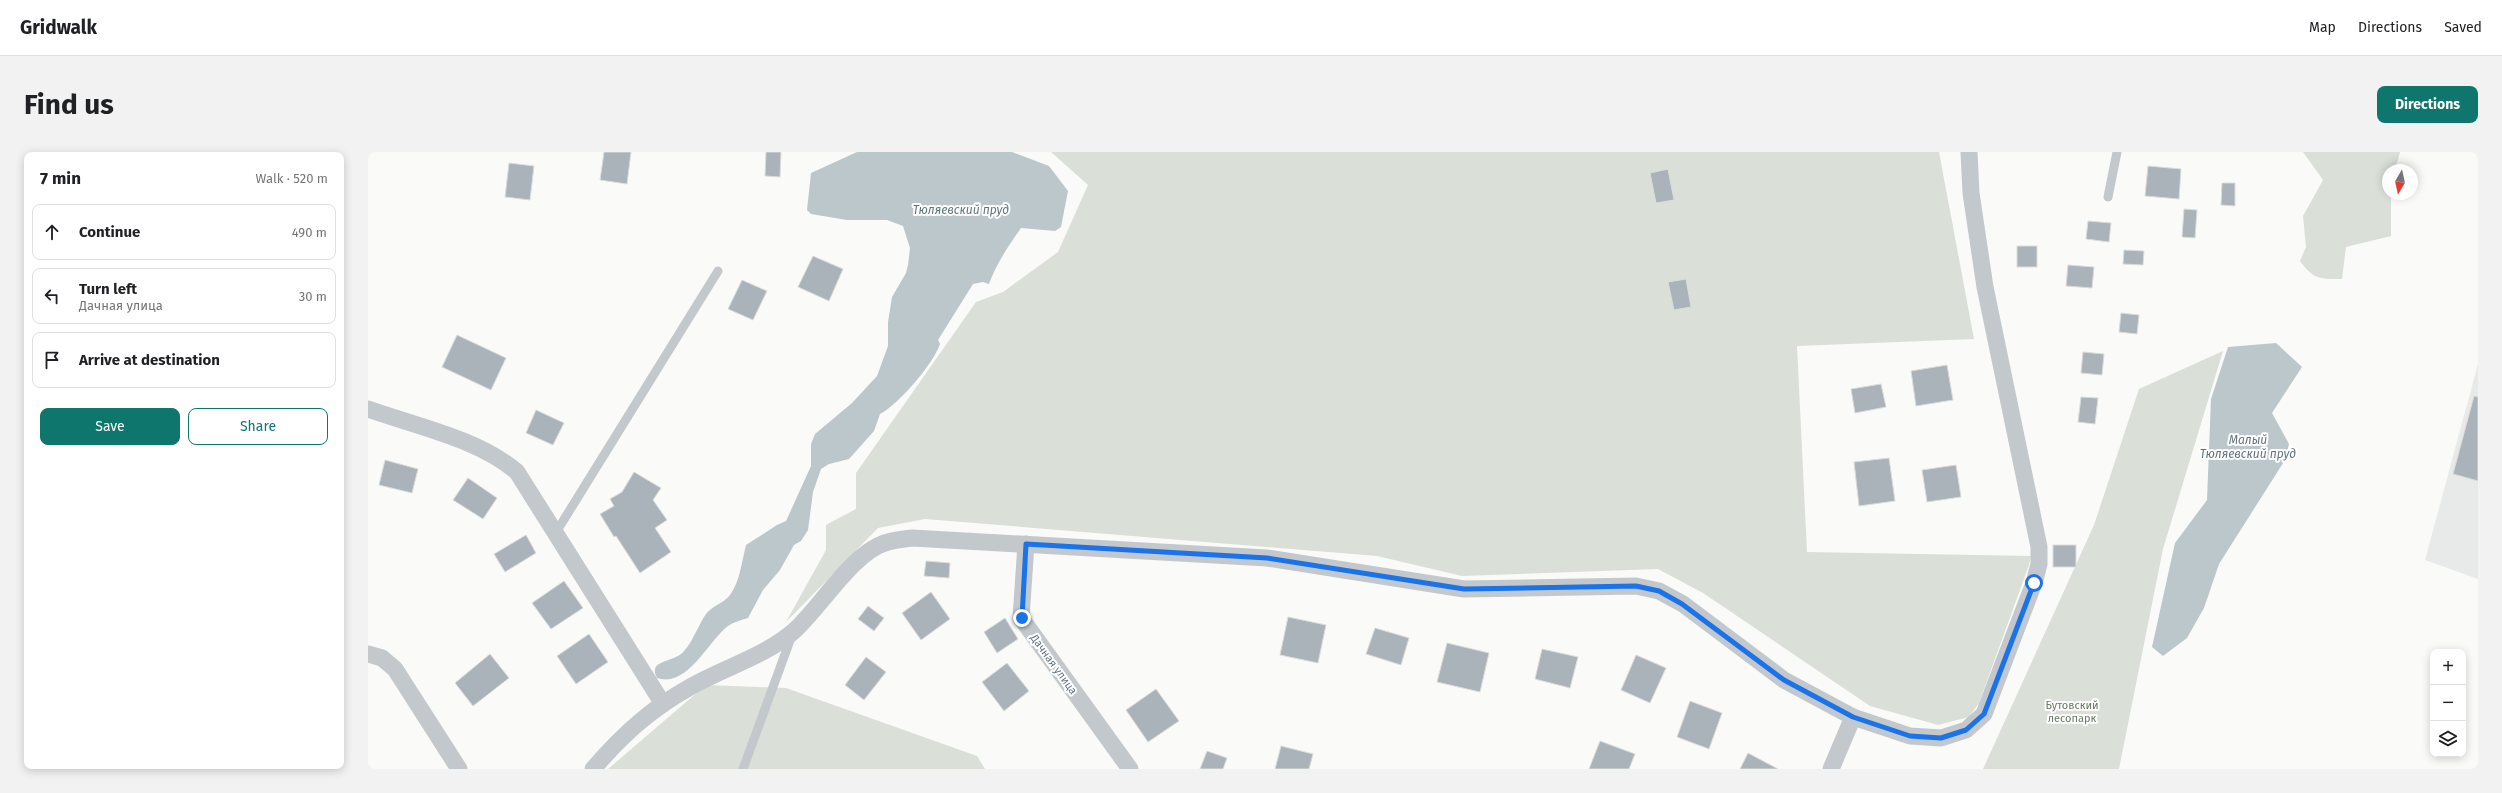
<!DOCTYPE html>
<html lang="en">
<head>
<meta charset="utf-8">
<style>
  body { margin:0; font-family:"Fira Sans",sans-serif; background:#f2f2f2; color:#202124 }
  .controls { position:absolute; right:12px; bottom:12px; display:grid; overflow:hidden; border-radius:8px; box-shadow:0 2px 10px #0003 }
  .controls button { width:36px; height:36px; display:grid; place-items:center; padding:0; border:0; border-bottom:1px solid #e0e0e0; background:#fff; color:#202124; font:20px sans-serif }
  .compass { position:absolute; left:2014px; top:12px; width:36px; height:36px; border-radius:50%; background:#fff; box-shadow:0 2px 10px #0003; rotate:189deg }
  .stop { position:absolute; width:12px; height:12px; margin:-9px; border:3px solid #1a73e8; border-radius:50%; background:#fff }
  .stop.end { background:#1a73e8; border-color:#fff; box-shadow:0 1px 4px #0008 }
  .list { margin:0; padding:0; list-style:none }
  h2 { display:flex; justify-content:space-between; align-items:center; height:52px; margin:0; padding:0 16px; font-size:17px }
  h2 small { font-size:13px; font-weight:400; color:#757577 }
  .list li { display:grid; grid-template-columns:26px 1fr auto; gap:12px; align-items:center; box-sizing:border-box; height:56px; margin:0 8px 8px; padding:0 8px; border:1px solid #e0e0e0; border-radius:8px }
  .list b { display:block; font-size:15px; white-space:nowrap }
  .list p { margin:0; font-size:13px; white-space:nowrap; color:#757577 }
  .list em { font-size:13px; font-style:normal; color:#757577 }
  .actions { display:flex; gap:8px; padding:12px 16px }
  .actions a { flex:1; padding:9px 0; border:1px solid #0f766e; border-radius:8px; text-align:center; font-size:14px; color:#0f766e }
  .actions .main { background:#0f766e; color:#fff }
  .icon { flex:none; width:22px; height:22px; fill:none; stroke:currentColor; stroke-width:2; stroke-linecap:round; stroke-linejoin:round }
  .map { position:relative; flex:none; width:2110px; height:617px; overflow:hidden; border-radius:8px }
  header { display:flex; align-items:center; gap:24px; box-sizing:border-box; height:56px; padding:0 20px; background:#fff; border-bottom:1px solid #e0e0e0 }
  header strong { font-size:19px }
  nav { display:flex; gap:22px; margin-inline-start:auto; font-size:14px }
  .intro { display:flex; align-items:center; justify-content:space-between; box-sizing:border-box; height:96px; padding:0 24px }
  h1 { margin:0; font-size:28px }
  .button { padding:10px 18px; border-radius:8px; background:#0f766e; color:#fff; font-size:14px; font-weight:700 }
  main { display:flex; gap:24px; padding:0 24px }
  aside { flex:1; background:#fff; border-radius:8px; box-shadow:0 2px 10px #0003 }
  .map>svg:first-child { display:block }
</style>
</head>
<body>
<header>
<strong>Gridwalk</strong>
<nav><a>Map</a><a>Directions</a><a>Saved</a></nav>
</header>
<div class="intro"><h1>Find us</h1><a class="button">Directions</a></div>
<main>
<aside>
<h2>7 min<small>Walk · 520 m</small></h2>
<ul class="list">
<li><svg class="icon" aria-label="ahead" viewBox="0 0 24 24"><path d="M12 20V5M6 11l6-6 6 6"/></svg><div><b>Continue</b></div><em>490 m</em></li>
<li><svg class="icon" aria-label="left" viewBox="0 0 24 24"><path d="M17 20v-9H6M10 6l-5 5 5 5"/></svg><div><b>Turn left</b><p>Дачная улица</p></div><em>30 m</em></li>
<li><svg class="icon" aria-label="arrive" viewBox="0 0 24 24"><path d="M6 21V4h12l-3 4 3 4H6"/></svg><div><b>Arrive at destination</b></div></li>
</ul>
<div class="actions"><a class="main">Save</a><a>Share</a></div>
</aside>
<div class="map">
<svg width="2110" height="617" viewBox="0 0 2110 617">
  <rect width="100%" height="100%" fill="#fafaf8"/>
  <path fill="#e8e9e9" d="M2110,212V427L2057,408Z"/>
  <g fill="#dadfd7">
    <path d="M683,0H1571L1606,187L1429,194L1439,400L1663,404L1661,413L1611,551L1601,565L1570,573L1502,554L1335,441L1290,417L1094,424L1009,404L557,367L510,376L418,470L458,398V373L488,357V321L608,150L635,140L690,100L720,33Z"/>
    <path d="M1935,0H2032L2027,18H2020V42H2023V84L1978,95L1974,127C1952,127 1946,128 1932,109L1938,95L1935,64L1955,28Z"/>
    <path d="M1855,199L1795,397L1751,617H1615L1726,373L1771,237Z"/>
    <path d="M338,533L418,536L609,604L617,617H240Z"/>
  </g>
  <g fill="#bbc7cb">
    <path d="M489,0H644L681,14L700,39L693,75L687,79L653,76C640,95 629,110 621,132L615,130L605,132L570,188L572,192C566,211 530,253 512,262L506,279L481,307L461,312L453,317L445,340L440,378L433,389L426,393L412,418L395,438L380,466C373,468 366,470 360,474C340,489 320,536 289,526C279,507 307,511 316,499C326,488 330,473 338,462C344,454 356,451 362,443C372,430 374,408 378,393L409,373L418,369L443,314V292L447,282L484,251L509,224L520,194V170L524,145L538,121L540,113L542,96L535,74L519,68H479L443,62L439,58L443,21Z"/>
    <path d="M1908,191L1934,215L1904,261L1921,292L1917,308L1851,412L1836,456L1819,486L1795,504L1784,495L1807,391L1839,348L1843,247L1860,195Z"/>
  </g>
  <g fill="#aab3b9" stroke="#dcdcda">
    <path d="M236,0H263L259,32L232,28Z"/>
    <path d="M398,0H413L412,25L397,24Z"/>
    <path d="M141,11L166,14L162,48L137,45Z"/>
    <path d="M1780,14L1813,17L1811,47L1777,44Z"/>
    <path d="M1300,17L1306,48L1288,51L1282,21Z"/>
    <path d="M1854,31H1867V54L1853,53Z"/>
    <path d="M1816,57L1829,58L1827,86L1814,85Z"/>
    <path d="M1720,69L1743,71L1741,90L1718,87Z"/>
    <rect x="1649" y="94" width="20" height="21"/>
    <path d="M1756,98L1776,99L1775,113L1755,112Z"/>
    <path d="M445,104L475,117L461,149L430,135Z"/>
    <path d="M1700,113L1726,115L1724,136L1698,134Z"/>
    <path d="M1318,127L1323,155L1306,158L1300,130Z"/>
    <path d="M374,128L399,139L385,168L360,157Z"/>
    <path d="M1753,161L1771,163L1769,182L1751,180Z"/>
    <path d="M89,183L138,206L123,238L74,215Z"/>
    <path d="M1715,200L1736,202L1734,223L1713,221Z"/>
    <path d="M1579,213L1585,248L1548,254L1543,219Z"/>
    <path d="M1513,232L1518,255L1487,261L1483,237Z"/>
    <path d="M2106,244L2110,245V329L2085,322Z"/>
    <path d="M1713,245L1730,246L1727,272L1710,270Z"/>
    <path d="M168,258L196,271L185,293L158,281Z"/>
    <path d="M1521,306L1527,349L1491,354L1486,310Z"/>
    <path d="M17,308L50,317L44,341L11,333Z"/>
    <path d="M1588,313L1593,345L1559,350L1554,318Z"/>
    <path d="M266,320L293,336L285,348L299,368L287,376L303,400L272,421L248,384L246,385L232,362L246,354L242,347L254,340Z"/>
    <path d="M100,326L129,346L115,367L85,348Z"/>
    <path d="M158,383L168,401L137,420L126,402Z"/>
    <rect x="1685" y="393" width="23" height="22"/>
    <path d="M558,409L582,411L581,426L556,424Z"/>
    <path d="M196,429L215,456L183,477L164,451Z"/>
    <path d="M563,440L582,467L553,488L534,461Z"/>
    <path d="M500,454L516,466L506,479L490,467Z"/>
    <path d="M920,465L958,473L950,511L912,503Z"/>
    <path d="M637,466L650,487L629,501L616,480Z"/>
    <path d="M1007,476L1041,486L1033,513L998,502Z"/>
    <path d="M221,482L240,510L208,532L189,504Z"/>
    <path d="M1079,491L1121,501L1112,540L1069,530Z"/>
    <path d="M1174,497L1210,505L1202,536L1167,527Z"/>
    <path d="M122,502L141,526L105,554L87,531Z"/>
    <path d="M1268,503L1298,516L1282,551L1253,538Z"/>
    <path d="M498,505L518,520L496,548L477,533Z"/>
    <path d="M639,511L661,539L636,559L614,530Z"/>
    <path d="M788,537L811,569L780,590L758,558Z"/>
    <path d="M1322,549L1354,561L1341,597L1309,585Z"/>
    <path d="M1232,589L1267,602L1261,617H1221Z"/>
    <path d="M913,594L945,602L941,617H907Z"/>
    <path d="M839,599L859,606L855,617H832Z"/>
    <path d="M1380,601L1410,617H1372Z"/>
  </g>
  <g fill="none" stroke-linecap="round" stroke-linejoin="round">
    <g stroke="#c3c8cc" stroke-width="9">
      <path d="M1740,45L1749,0"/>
      <path d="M187,382L350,119"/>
      <path d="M375,617L424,483"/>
    </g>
    <g stroke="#c3c8cc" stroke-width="17">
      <path d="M0,257C48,274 111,287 149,320L295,552"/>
      <path d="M658,392L653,466L762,617"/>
      <path d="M0,502L14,506L27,517L91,617"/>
      <path d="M225,617C255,582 284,556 324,534C358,515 397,504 426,479C453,455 485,399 520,390C527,388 536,387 544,386L899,406L1096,437L1268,434L1291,439L1315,452L1416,528L1485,565L1542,584L1573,586L1598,578L1616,562L1666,431L1671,412V395L1617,135L1603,41L1601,0"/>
      <path d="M1463,617L1485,565"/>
    </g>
  </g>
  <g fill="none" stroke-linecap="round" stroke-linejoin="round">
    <path stroke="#1a73e8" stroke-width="5" d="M654,466L658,392L899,406L1096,437L1268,434L1291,439L1314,452L1416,528L1485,565L1542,584L1573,586L1598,578L1616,562L1666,431"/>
  </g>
  <g text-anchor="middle" stroke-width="4" stroke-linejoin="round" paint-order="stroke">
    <g font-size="11" fill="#657683" stroke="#fff">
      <text transform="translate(686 512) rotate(54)" y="4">Дачная улица</text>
    </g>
    <g font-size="11" fill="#687a64" stroke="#fff">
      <text x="1704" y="557">Бутовский<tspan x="1704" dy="13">лесопарк</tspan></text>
    </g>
    <g font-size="12" font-style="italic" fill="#60757c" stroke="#fff">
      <text x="593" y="62">Тюляевский пруд</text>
      <text x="1880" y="292">Малый<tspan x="1880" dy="14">Тюляевский пруд</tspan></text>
    </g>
  </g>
</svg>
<div class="controls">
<button>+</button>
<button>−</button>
<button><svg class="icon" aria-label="layers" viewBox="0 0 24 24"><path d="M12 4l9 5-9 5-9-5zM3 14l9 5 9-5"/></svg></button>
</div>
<svg class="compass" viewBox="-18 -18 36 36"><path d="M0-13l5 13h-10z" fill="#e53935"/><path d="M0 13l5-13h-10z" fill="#757577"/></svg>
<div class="stop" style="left:1666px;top:431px"></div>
<div class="stop end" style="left:654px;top:466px"></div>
</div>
</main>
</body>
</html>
